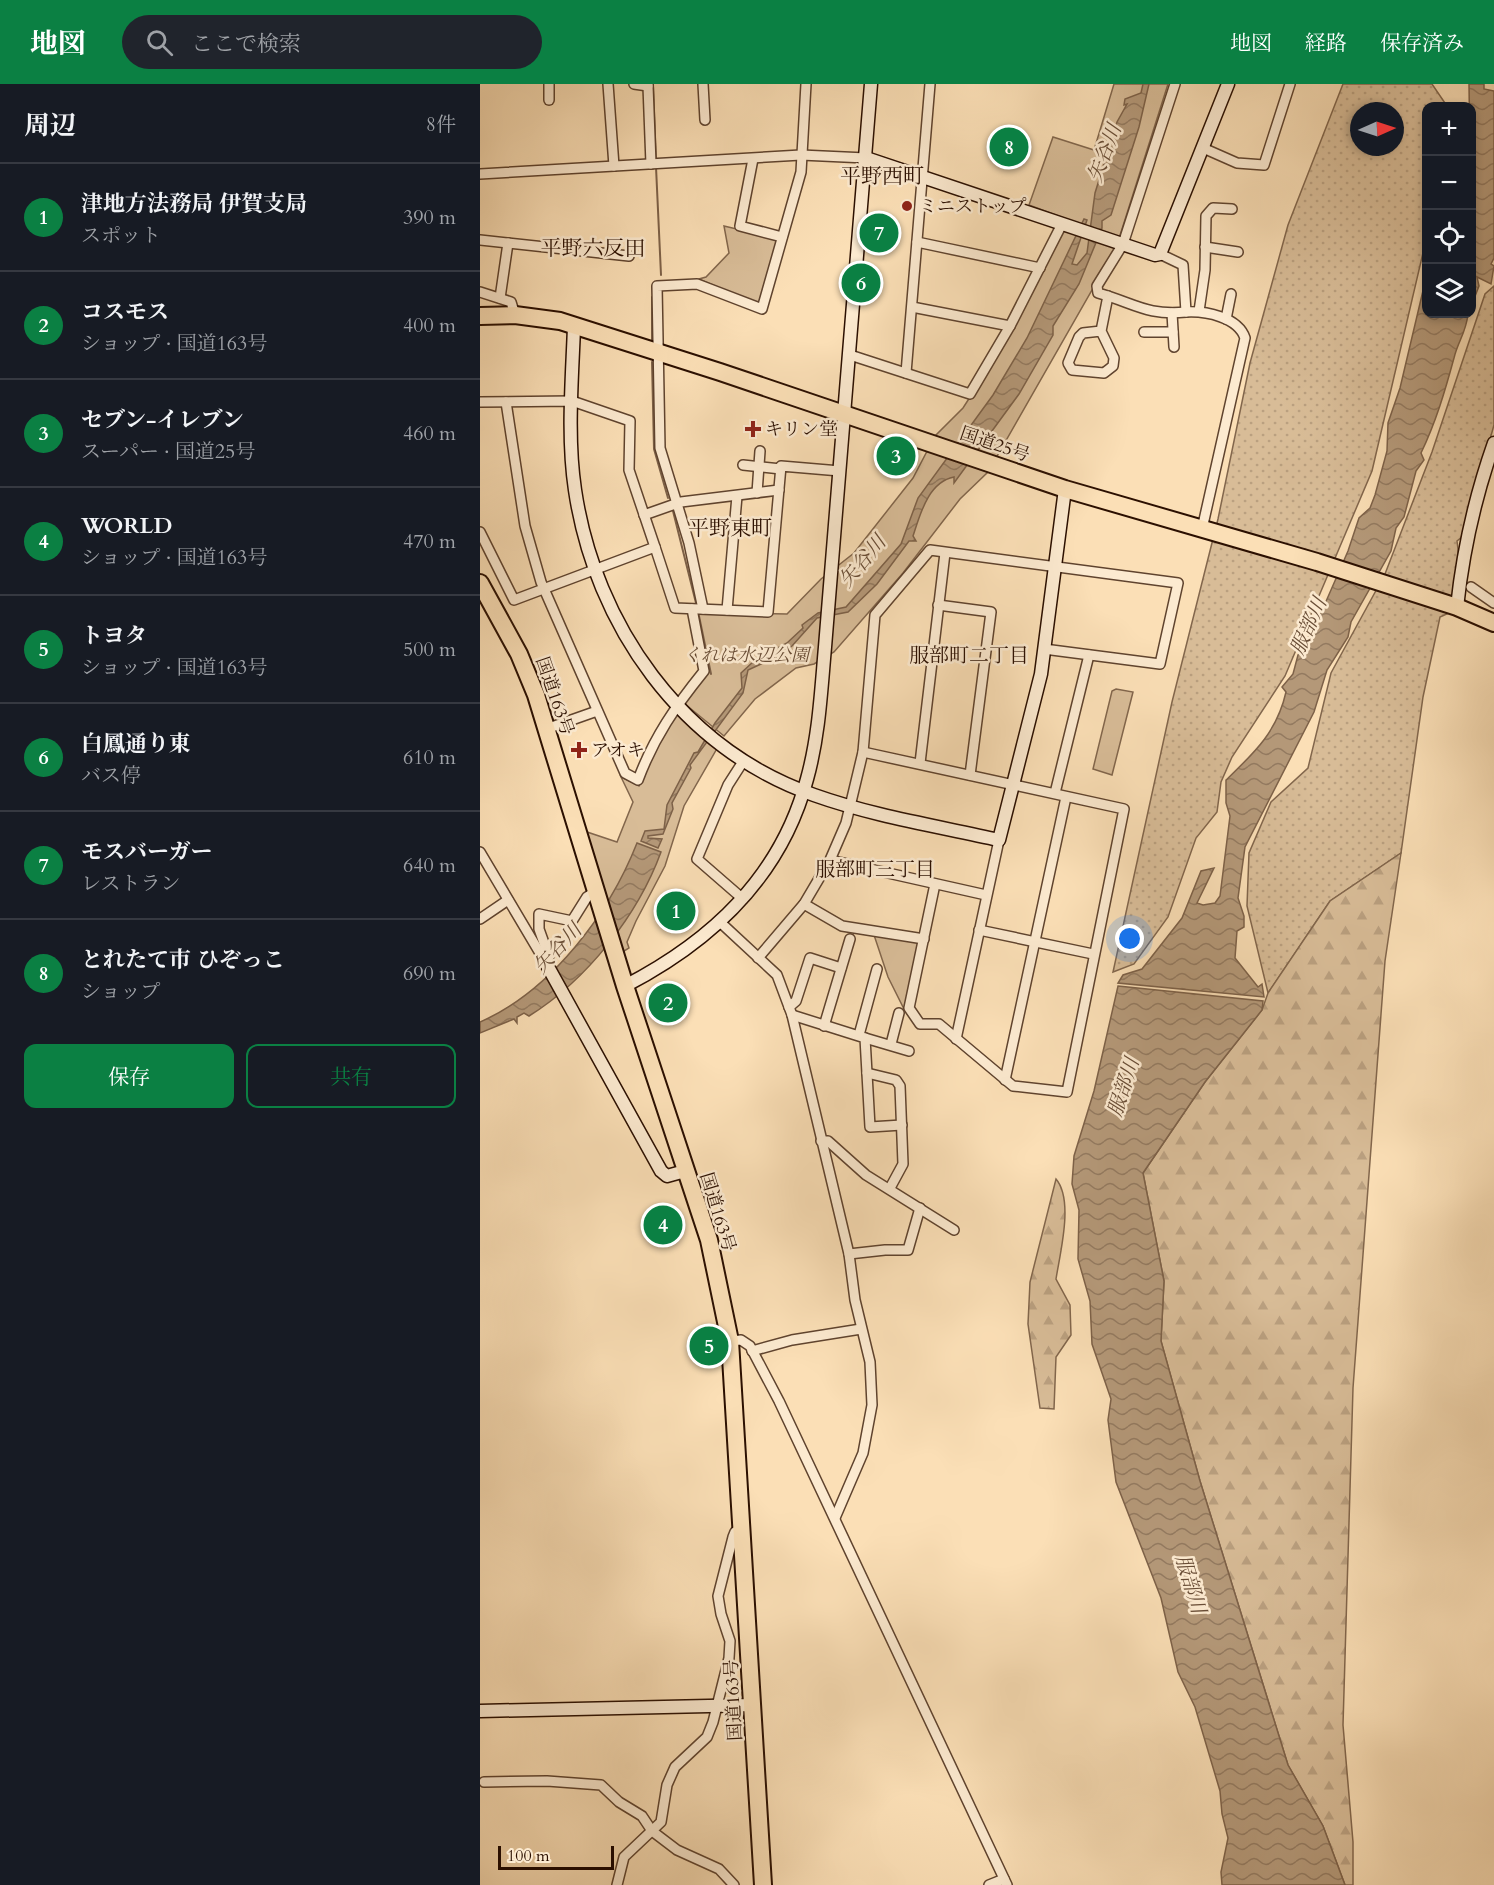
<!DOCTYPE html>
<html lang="ja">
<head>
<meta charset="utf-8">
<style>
  body { margin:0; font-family:Cardo,"Noto Serif JP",serif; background:#20242c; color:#f1f3f6 }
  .controls { position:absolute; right:18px; top:18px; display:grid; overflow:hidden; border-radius:12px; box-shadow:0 3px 9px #0003 }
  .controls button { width:54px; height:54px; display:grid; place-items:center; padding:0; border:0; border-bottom:2px solid #363941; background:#171b24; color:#f1f3f6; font:30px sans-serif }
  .compass { position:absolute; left:870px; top:18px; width:54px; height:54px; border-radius:50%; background:#171b24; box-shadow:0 3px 9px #0003; rotate:87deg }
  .scale { position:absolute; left:18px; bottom:15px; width:116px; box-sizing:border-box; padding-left:6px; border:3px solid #2b0f00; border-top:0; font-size:16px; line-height:21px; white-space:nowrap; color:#2b0f00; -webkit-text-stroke:4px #fcead0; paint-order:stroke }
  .you { position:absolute; left:650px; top:855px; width:21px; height:21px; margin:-15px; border:4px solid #fff; border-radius:50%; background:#1a73e8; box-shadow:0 0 0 9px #1a73e833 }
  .badge { display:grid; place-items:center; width:39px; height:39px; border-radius:50%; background:#0b8043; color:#fff; font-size:20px; font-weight:700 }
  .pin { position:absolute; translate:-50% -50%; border:3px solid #fff; box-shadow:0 2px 6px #0006 }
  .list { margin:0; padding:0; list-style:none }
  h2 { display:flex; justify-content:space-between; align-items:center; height:78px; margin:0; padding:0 24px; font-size:26px }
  h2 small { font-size:20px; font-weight:400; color:#9ea1a6 }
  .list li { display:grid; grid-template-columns:39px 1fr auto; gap:18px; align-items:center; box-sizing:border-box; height:108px; padding:0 24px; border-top:2px solid #363941 }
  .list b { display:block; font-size:22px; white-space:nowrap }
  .list p { margin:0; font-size:20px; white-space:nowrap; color:#9ea1a6 }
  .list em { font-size:20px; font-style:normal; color:#9ea1a6 }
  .actions { display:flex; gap:12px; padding:18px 24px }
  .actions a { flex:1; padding:14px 0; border:2px solid #0b8043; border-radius:12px; text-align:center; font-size:21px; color:#0b8043 }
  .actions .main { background:#0b8043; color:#fff }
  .icon { flex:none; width:33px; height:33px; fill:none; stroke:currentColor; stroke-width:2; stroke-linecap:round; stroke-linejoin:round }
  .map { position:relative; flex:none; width:1014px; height:1801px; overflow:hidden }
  header { display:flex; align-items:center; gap:36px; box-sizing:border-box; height:84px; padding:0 30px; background:#0b8043; color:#fff }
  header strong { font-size:28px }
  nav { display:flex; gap:33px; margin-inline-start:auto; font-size:21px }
  .search { width:420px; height:54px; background:#20242c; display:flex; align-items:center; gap:15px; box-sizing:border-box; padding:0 21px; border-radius:33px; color:#9ea1a6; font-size:22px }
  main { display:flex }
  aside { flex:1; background:#171b24 }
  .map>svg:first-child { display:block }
</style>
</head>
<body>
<header>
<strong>地図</strong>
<div class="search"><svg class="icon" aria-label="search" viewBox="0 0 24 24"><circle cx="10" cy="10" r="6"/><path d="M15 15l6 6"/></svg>ここで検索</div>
<nav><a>地図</a><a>経路</a><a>保存済み</a></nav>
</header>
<main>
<aside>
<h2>周辺<small>8件</small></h2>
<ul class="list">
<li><span class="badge">1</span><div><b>津地方法務局 伊賀支局</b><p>スポット</p></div><em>390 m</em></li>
<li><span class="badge">2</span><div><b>コスモス</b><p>ショップ · 国道163号</p></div><em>400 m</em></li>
<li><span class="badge">3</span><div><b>セブン-イレブン</b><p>スーパー · 国道25号</p></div><em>460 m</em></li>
<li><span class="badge">4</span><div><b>WORLD</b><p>ショップ · 国道163号</p></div><em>470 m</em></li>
<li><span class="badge">5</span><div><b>トヨタ</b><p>ショップ · 国道163号</p></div><em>500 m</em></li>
<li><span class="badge">6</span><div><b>白鳳通り東</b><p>バス停</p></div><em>610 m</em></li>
<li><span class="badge">7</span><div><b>モスバーガー</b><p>レストラン</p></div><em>640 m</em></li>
<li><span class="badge">8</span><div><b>とれたて市 ひぞっこ</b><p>ショップ</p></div><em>690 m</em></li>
</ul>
<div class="actions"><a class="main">保存</a><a>共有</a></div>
</aside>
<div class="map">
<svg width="1014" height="1801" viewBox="0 0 1014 1801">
  <defs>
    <pattern id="grass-dots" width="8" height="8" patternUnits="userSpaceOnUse" patternTransform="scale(1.5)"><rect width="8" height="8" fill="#d8bc97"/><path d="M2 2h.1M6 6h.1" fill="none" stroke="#baa080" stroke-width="1.8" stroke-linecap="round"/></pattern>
    <pattern id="forest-firs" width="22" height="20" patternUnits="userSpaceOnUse" patternTransform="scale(1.5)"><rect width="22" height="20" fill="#d8bc97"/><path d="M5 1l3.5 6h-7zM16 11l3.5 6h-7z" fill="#baa080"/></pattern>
    <pattern id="water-waves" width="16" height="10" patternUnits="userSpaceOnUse" patternTransform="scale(1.5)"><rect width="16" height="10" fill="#b49878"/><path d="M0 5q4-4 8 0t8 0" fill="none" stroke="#937a60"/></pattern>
  </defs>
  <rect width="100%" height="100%" fill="#fbdfb6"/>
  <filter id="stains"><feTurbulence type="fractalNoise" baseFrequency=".00333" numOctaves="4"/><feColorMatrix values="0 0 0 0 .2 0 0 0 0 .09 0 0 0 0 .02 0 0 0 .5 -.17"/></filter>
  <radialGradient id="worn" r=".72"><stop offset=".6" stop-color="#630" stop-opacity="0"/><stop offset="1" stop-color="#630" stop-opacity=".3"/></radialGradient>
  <g fill="url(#grass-dots)" stroke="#82664c" stroke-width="1.5" fill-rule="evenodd">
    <path d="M863,0H952L967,22H946V156L892,387L805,592L752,673L741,698L737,728L716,754L688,833L654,880L633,888L692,618L738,435L770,279L808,141ZM879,27H915V63H879Z"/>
    <path d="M1014,202V341L983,452L977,457C981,481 976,506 969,529L960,533L943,613L921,769L850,817L788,909L767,822L769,769L791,718L828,684L851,589L905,490L952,368L1005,210Z"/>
  </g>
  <g fill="url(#forest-firs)" stroke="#82664c" stroke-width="1.5">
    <path d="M921,769L905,877L873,1304L863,1641L873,1758V1801H865L843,1742L808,1681L720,1397L681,1257L684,1197L663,1089L725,998L782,926L788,909L850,817Z"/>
    <path d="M576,1095C594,1116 580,1169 576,1195L590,1221L591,1251L576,1273L574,1325L560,1324L548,1240L550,1198Z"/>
  </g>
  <g fill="#d8bc97" stroke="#82664c" stroke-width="1.5">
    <path d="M634,0H688L636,164L508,388L480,415L423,489L354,568L334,580L316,584L275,615L244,652L205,620V616L229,588L217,531L220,528L307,530L341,495L374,469L433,394L455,352L483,324L528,254L589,136L549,121L573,53L614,66Z"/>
    <path d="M244,142L294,154L297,159L280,218L276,220L219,195L226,193L249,169Z"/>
    <path d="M636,605L653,608L632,691L613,685L632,607Z"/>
    <path d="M198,627L239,661L204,722L185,782L156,837L147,858L149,864L141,869L104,747L137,758L153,718L141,693L159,702L175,665Z"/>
    <path d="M394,851L436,858L439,861L424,925L408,893Z"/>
  </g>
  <g fill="url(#water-waves)" stroke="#7d6148" stroke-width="1.5">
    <path d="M663,0H669L659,43L631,131L622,137V144L599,200L573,242V251L539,310L474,399V393C448,398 440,431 433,452L436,457H429L397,500L368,528L337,534L312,562L296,573L268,586L263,609L210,681L211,684L192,719L193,725L183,750L168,752V754L182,755L178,764L161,757L165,747L184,745L187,721L214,669L218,668L235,639L262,604L261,589L275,576L307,559L323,544L322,541L338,529L366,523L421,460L438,414L513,311L547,254L604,135L607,136L592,180L597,181L607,169L615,109L637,38L647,20L644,21L645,15L661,9Z"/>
    <path d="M989,0H1004V5L1014,7V174L1011,180L1014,182L1011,200L997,193L999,202L992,220Z"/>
    <path d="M946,194V230H988C986,249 978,257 974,274C965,307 956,338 941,369L944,376L936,387L924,433L916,444L911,467L871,538L868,553L847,586L834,628L765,763L758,814L764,832V843L757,847L755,874L778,903L782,900L784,913L638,899L643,891L662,885L702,834L721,787L734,784L717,819L723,821L735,819L740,812L750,732L746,719V696C774,669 797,648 806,608L802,603L813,590L818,571L837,538L868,467L879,434L890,424L895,411L907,367L908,339L920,304Z"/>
    <path d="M157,759L181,768C158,831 107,896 49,932L44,929L37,933V939L34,935L0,949V938C71,907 129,830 157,759Z"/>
    <path d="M638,902L783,917L782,926L725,998L663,1089L684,1197L681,1257L720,1397L808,1681L843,1742L865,1801H742L741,1788L748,1754L742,1730L740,1707L715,1623L698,1588L681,1514L636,1398L628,1336L631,1315L612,1260L610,1217L598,1175L599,1126L592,1100L594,1072L614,1007Z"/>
  </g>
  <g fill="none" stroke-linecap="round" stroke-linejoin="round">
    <g stroke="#7d6148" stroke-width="2">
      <path d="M173,0L176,77"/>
      <path d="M176,83L181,191"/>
      <path d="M172,213V257"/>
      <path d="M172,278L174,365L188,414"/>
      <path d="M193,427L216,519"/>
      <path d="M219,532L231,590"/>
    </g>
    <g stroke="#5f432e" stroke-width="12">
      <g id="street">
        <path d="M69,0V16"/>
        <path d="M128,0L134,82"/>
        <path d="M154,0L168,2V0"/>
        <path d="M223,0L225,36"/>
        <path d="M695,0L643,160L617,202L618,209C654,219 667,232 706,228"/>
        <path d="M168,2L171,80"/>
        <path d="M723,64L757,79L784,81L810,0"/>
        <path d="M273,75L260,142L302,153"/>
        <path d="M0,90L321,71L386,74"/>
        <path d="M0,156L149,172"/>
        <path d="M437,158L560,184"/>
        <path d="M725,163L758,168"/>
        <path d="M680,170L703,181L706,228C726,227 758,233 765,254L722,445"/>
        <path d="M0,208L31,218L35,231"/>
        <path d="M20,214L28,159"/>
        <path d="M432,223L530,242"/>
        <path d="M719,227L725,186L726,132L733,124L752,125"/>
        <path d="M692,229L694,263"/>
        <path d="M746,235L751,210"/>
        <path d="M621,247L603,249L599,253L588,279L592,286L624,289L633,282L634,274L621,247L628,212"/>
        <path d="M664,248H693"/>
        <path d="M370,271L490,310L530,242L582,140"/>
        <path d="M426,289L450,0"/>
        <path d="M0,318L92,317L150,337L149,386L175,463L34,516L0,448"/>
        <path d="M26,318L45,442L61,498L145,689L158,696C174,653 195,623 224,587L212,525"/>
        <path d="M263,381L301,385"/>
        <path d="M277,409L280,367"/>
        <path d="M164,431L201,418L299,406"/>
        <path d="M175,463L195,524L288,528L301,382L360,387"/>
        <path d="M991,503L1014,519"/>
        <path d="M458,521L511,528L490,691"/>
        <path d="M223,525L209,459L180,364L177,202L217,200L282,225L321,88L326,0"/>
        <path d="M247,526L257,412"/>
        <path d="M66,645L117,627"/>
        <path d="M383,668L644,725L587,1008L533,1002L459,940H440L429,924L455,800"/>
        <path d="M440,679L465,469"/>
        <path d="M575,709L609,571"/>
        <path d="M0,768L67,881"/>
        <path d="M350,776L506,811"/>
        <path d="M263,815L217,775L248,701L264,676"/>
        <path d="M324,820L362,842L444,855"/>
        <path d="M0,835L28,816"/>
        <path d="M241,839L297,891L312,931L369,1170L375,1216L390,1278L392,1321L383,1369L355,1434"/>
        <path d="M499,846L613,870"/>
        <path d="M278,874L324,820L350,776L366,739L383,668L395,531L450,466L698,499L680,580L564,565"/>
        <path d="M66,877L69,873L59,845V830L92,837L107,813L116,807"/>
        <path d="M309,923L316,917L330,874L361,884"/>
        <path d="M312,931L385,954L390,1043L422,1041"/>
        <path d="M344,942L370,855"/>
        <path d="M379,951L397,885"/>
        <path d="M385,954L429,967"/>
        <path d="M476,955L519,756"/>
        <path d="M411,960L419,929"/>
        <path d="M387,989L416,996L420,1002L423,1080L410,1104"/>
        <path d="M525,996L586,713"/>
        <path d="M341,1057H348L386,1091L474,1146"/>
        <path d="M369,1170L405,1166H428L440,1124"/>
        <path d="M250,1257L261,1256L270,1262L299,1317L527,1801"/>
        <path d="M272,1267L312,1256L381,1245"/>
        <path d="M4,1698L67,1697L121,1701L139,1718L162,1732L172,1747L197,1766L239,1785L254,1801"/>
        <path d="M137,1801L144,1773L181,1738L187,1701L195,1683L227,1653L233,1638L249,1574L250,1557L241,1530L238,1512L253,1453L255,1448L262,1445"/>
        <path d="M509,1801L524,1795"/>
      </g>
    </g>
    <g stroke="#2b0f00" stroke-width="15">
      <g id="secondary">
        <path d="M386,74L675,171L680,170L748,0"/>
        <path d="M94,243C92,297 87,353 95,406C115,541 202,665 334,711C393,732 457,742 519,756L561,590L585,405"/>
        <path d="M977,523C983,467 995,413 1014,359"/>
        <path d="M67,881L181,1087L187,1092L205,1087"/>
        <path d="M145,902C232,857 301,793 327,695C339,652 341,608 345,563L391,0"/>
        <path d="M0,1627L273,1621"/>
      </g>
    </g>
    <g stroke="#2b0f00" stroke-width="20">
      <g id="highway">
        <path d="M0,232L35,231L80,237L240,288L585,405L837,478L977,523L1014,539"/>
        <path d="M0,499L39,570L56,611L145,902L229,1156L250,1257L283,1801"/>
      </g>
    </g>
    <use href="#street" stroke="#fcead0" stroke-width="9"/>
    <use href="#secondary" stroke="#fcead0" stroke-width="12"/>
    <use href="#highway" stroke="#fbdfb6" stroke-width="16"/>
  </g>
  <g fill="#8f2418" stroke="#fcead0" stroke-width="2">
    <circle cx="427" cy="122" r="6"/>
    <path d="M270 336h6v6h6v6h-6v6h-6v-6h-6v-6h6z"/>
    <path d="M96 657h6v6h6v6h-6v6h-6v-6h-6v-6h6z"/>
  </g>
  <g text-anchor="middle" stroke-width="5" stroke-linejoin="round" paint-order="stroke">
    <g font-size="18" fill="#2b0f00" stroke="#fcead0" text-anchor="start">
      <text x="439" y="128">ミニストップ</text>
      <text x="285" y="351">キリン堂</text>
      <text x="111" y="672">アオキ</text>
    </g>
    <g font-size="18" fill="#2b0f00" stroke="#fcead0">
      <text transform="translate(515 360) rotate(19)" y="6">国道25号</text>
      <text transform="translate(75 612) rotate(71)" y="6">国道163号</text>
      <text transform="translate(238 1128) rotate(73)" y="6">国道163号</text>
      <text transform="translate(253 1616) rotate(-93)" y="6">国道163号</text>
    </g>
    <g font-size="18" font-style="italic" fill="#684c35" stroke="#fcead0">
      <text x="266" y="577">くれは水辺公園</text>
    </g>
    <g font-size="20" font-style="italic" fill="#694d36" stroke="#fcead0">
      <text transform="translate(624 69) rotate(-69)" y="7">矢谷川</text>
      <text transform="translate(382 477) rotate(-50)" y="7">矢谷川</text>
      <text transform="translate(828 542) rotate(-66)" y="7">服部川</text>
      <text transform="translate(77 864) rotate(-47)" y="7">矢谷川</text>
      <text transform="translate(643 1003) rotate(-72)" y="7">服部川</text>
      <text transform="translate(711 1500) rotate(73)" y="7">服部川</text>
    </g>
    <g font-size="20" fill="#2b0f00" stroke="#fcead0">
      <text x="489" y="578">服部町二丁目</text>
      <text x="395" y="792">服部町三丁目</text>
    </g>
    <g font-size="21" fill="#2b0f00" stroke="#fcead0">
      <text x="402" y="99">平野西町</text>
      <text x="113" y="171">平野六反田</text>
      <text x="250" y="451">平野東町</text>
    </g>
  </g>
  <rect width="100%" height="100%" filter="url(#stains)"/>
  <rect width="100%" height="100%" fill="url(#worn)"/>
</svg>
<div class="controls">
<button>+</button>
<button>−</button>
<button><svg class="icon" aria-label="locate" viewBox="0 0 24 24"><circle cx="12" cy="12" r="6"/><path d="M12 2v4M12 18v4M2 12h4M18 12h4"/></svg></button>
<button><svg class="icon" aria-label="layers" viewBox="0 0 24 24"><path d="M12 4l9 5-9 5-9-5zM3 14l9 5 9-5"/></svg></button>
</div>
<svg class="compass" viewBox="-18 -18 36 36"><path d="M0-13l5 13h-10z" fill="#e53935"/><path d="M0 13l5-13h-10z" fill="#9ea1a6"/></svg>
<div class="scale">100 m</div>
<div class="you"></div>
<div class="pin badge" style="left:196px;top:827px">1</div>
<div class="pin badge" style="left:188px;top:919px">2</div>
<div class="pin badge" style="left:416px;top:372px">3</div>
<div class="pin badge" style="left:183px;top:1141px">4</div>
<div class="pin badge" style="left:229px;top:1262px">5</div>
<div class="pin badge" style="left:381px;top:199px">6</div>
<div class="pin badge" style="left:399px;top:149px">7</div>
<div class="pin badge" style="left:529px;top:63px">8</div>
</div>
</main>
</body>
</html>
